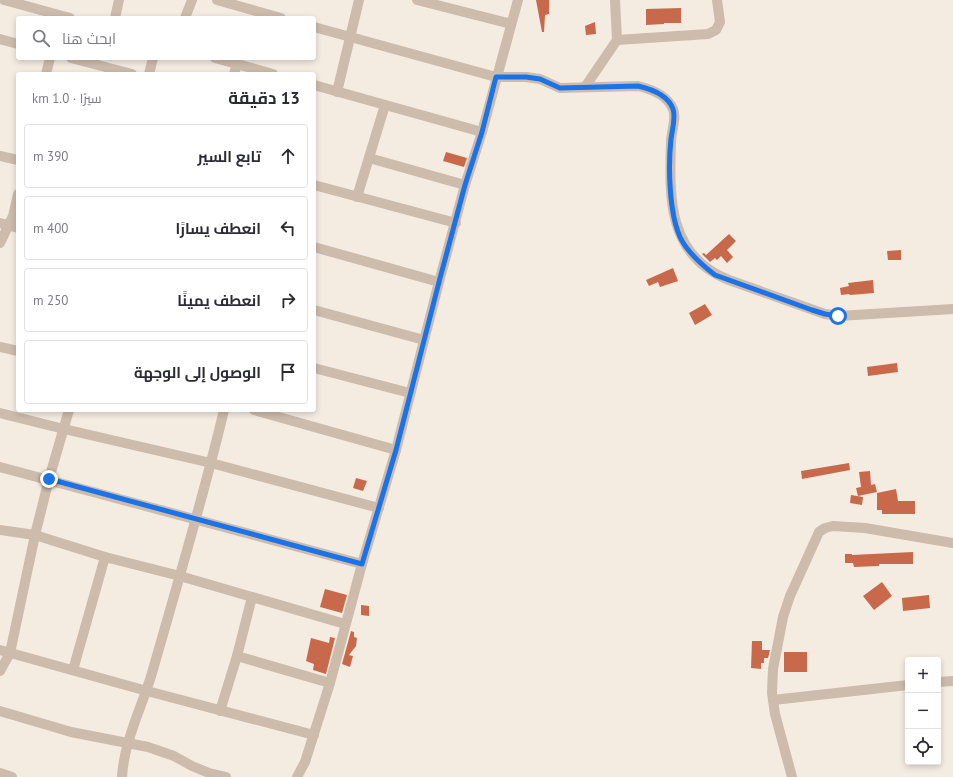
<!DOCTYPE html>
<html lang="ar">
<head>
<meta charset="utf-8">
<style>
  body { margin:0; font-family:"PT Sans",Cairo,sans-serif; background:#f7f7f7; color:#2b2b33; direction:rtl }
  .controls { position:absolute; right:12px; bottom:12px; display:grid; overflow:hidden; border-radius:4px; box-shadow:0 2px 6px #0003 }
  .controls button { width:36px; height:36px; display:grid; place-items:center; padding:0; border:0; border-bottom:1px solid #e1e1e2; background:#fff; color:#2b2b33; font:20px sans-serif }
  .stop { position:absolute; width:12px; height:12px; margin:-9px; border:3px solid #1a73e8; border-radius:50%; background:#fff }
  .stop.end { background:#1a73e8; border-color:#fff; box-shadow:0 1px 4px #0008 }
  .list { margin:0; padding:0; list-style:none }
  h2 { display:flex; justify-content:space-between; align-items:center; height:52px; margin:0; padding:0 16px; font-size:17px }
  h2 small { font-size:13px; font-weight:400; color:#7c7c81 }
  .list li { display:grid; grid-template-columns:26px 1fr auto; gap:12px; align-items:center; box-sizing:border-box; height:64px; margin:0 8px 8px; padding:0 8px; border:1px solid #e1e1e2; border-radius:4px }
  .list b { display:block; font-size:15px; white-space:nowrap }
  .list em { font-size:13px; font-style:normal; color:#7c7c81 }
  .icon { flex:none; width:22px; height:22px; fill:none; stroke:currentColor; stroke-width:2; stroke-linecap:round; stroke-linejoin:round }
  .map { position:relative; flex:none; width:953px; height:777px; overflow:hidden; direction:ltr }
  .search { position:absolute; background:#fff; box-shadow:0 2px 6px #0003; left:16px; top:16px; width:300px; height:44px; display:flex; align-items:center; gap:10px; box-sizing:border-box; padding:0 14px; border-radius:4px; color:#7c7c81; font-size:15px }
  .panel { position:absolute; background:#fff; box-shadow:0 2px 6px #0003; left:16px; top:72px; width:300px; height:340px; border-radius:4px; direction:rtl }
  .map>svg:first-child { display:block }
</style>
</head>
<body>
<div class="map">
<svg width="953" height="777" viewBox="0 0 953 777">
  <rect width="100%" height="100%" fill="#f4ebe1"/>
  <g fill="#c8694b">
    <path d="M536,0H549V14L545,15L544,32H542Z"/>
    <path d="M681,8V23H664V24L646,25V9Z"/>
    <path d="M595,22L596,34L586,35L585,26Z"/>
    <path d="M446,152L467,158L464,167L443,161Z"/>
    <path d="M729,234L736,241L727,250L733,257L727,263L721,256L717,260L715,258L710,262L702,254L704,253L706,255Z"/>
    <path d="M901,250V260H888L887,251Z"/>
    <path d="M673,268L678,281L660,287L658,282L649,286L646,280Z"/>
    <path d="M873,280L874,293L850,295L849,294L841,295L840,288L849,286L848,283Z"/>
    <path d="M705,304L712,315L695,325L689,313Z"/>
    <path d="M897,363L898,372L868,376L867,367Z"/>
    <path d="M849,463L850,470L802,479L801,471Z"/>
    <path d="M870,471L871,485L875,484L877,492L858,496L856,488L861,487L859,472Z"/>
    <path d="M356,478L367,481L363,491L353,488Z"/>
    <path d="M896,489L898,501H915V514H882V510H877V493Z"/>
    <path d="M851,495L863,497L862,505L850,503Z"/>
    <path d="M913,552V564H879V566L854,567L853,563H845V554H852V555Z"/>
    <path d="M882,582L892,596L874,610L863,596Z"/>
    <path d="M325,589L347,595L342,613L320,607Z"/>
    <path d="M929,595L930,608L903,611L902,598Z"/>
    <path d="M361,605L369,606V616L361,615Z"/>
    <path d="M351,631L354,632V637L357,638L356,646L349,655L353,656L350,667L342,664Z"/>
    <path d="M330,637L335,638L326,674L313,670L314,664L306,661L311,638L329,643Z"/>
    <path d="M752,641H762V650H770L768,658H764V663H761V669L751,668Z"/>
    <rect x="784" y="652" width="23" height="20"/>
  </g>
  <g fill="none" stroke-linecap="round" stroke-linejoin="round">
    <g stroke="#cdbbac" stroke-width="10">
      <path d="M4,0L70,18"/>
      <path d="M217,0L281,18"/>
      <path d="M417,0L511,24"/>
      <path d="M115,18L119,0"/>
      <path d="M185,18L192,0"/>
      <path d="M314,27L496,77H526L540,79L560,88L638,86C651,89 667,95 673,109C677,118 671,132 671,142C669,199 668,256 729,280L825,314L839,316L953,309"/>
      <path d="M0,39L18,44"/>
      <path d="M617,40L708,34L716,30L720,22L717,0"/>
      <path d="M71,58L132,74"/>
      <path d="M215,58L273,74"/>
      <path d="M46,74L50,58"/>
      <path d="M149,74L153,58"/>
      <path d="M234,74L237,64"/>
      <path d="M314,85L482,132"/>
      <path d="M585,87L617,40L615,0"/>
      <path d="M337,92L359,0"/>
      <path d="M0,156L18,160"/>
      <path d="M369,158L465,185"/>
      <path d="M314,185L456,223"/>
      <path d="M357,197L385,105"/>
      <path d="M0,223L18,228"/>
      <path d="M0,243L13,216L18,194"/>
      <path d="M314,247L439,282"/>
      <path d="M314,310L424,340"/>
      <path d="M0,347L18,351"/>
      <path d="M314,368L410,393"/>
      <path d="M254,410L396,450"/>
      <path d="M0,413L64,429L211,463L379,508"/>
      <path d="M0,467L362,564"/>
      <path d="M0,530L35,535L105,557L180,576L345,624"/>
      <path d="M0,650L147,691L314,735"/>
      <path d="M237,656L330,683"/>
      <path d="M73,670L105,557"/>
      <path d="M0,671L10,653L35,535L49,479L69,410"/>
      <path d="M938,682L953,681"/>
      <path d="M773,700L908,685"/>
      <path d="M0,711L71,732L148,747L174,756L192,766L209,773L226,777"/>
      <path d="M220,711L237,656L252,597"/>
      <path d="M0,773L12,777"/>
      <path d="M122,777C124,741 142,707 152,673C177,585 203,499 224,410"/>
      <path d="M297,777L305,762L330,683L362,564L396,450L439,282L465,185L482,132L518,0"/>
      <path d="M792,777L775,714L772,693L773,669L783,617L790,596L819,532L825,528L833,526L865,528L953,543"/>
    </g>
  </g>
  <g fill="none" stroke-linecap="round" stroke-linejoin="round">
    <path stroke="#1a73e8" stroke-width="5" d="M49,479L362,564L396,450L439,282L465,185L482,132L496,77H526L540,79L560,88L638,86C651,89 668,95 673,109C676,118 672,130 671,139C668,166 669,212 680,237C687,252 702,265 715,275L812,310L825,314L838,316"/>
  </g>
</svg>
<div class="controls">
<button>+</button>
<button>−</button>
<button><svg class="icon" aria-label="locate" viewBox="0 0 24 24"><circle cx="12" cy="12" r="6"/><path d="M12 2v4M12 18v4M2 12h4M18 12h4"/></svg></button>
</div>
<div class="stop" style="left:838px;top:316px"></div>
<div class="stop end" style="left:49px;top:479px"></div>
<div class="search"><svg class="icon" aria-label="search" viewBox="0 0 24 24"><circle cx="10" cy="10" r="6"/><path d="M15 15l6 6"/></svg>ابحث هنا</div>
<section class="panel">
<h2>13 دقيقة<small>سيرًا · 1.0 km</small></h2>
<ul class="list">
<li><svg class="icon" aria-label="ahead" viewBox="0 0 24 24"><path d="M12 20V5M6 11l6-6 6 6"/></svg><div><b>تابع السير</b></div><em>390 m</em></li>
<li><svg class="icon" aria-label="left" viewBox="0 0 24 24"><path d="M17 20v-9H6M10 6l-5 5 5 5"/></svg><div><b>انعطف يسارًا</b></div><em>400 m</em></li>
<li><svg class="icon" aria-label="right" viewBox="0 0 24 24"><path d="M7 20v-9h11M14 6l5 5-5 5"/></svg><div><b>انعطف يمينًا</b></div><em>250 m</em></li>
<li><svg class="icon" aria-label="arrive" viewBox="0 0 24 24"><path d="M6 21V4h12l-3 4 3 4H6"/></svg><div><b>الوصول إلى الوجهة</b></div></li>
</ul>
</section>
</div>
</body>
</html>
